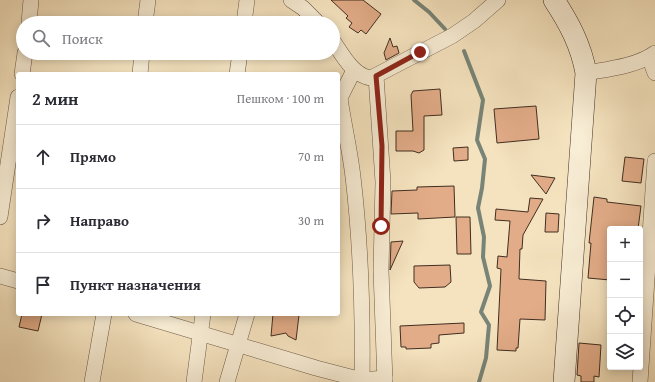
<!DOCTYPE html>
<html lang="ru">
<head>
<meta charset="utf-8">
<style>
  body { margin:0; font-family:"Gentium Book Plus",serif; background:#f2f2f3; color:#2b2b33 }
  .controls { position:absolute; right:12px; bottom:12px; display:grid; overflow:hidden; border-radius:4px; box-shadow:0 2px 10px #0003 }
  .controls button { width:36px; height:36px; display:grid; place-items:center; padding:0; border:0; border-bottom:1px solid #e1e1e2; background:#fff; color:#2b2b33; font:20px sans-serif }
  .stop { position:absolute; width:12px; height:12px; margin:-9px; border:3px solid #8f2418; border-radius:50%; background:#fff }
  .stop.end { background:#8f2418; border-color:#fff; box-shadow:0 1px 4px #0008 }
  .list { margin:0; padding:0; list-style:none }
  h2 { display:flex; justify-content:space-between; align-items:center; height:52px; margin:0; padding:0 16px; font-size:17px }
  h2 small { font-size:13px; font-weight:400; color:#7c7c81 }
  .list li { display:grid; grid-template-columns:26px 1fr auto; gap:12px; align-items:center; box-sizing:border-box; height:64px; padding:0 16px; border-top:1px solid #e1e1e2 }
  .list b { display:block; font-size:15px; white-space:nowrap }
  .list em { font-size:13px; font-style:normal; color:#7c7c81 }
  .icon { flex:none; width:22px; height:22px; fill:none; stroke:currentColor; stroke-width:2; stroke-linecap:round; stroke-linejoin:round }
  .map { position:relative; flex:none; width:655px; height:382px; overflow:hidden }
  .search { position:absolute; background:#fff; box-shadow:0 2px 10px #0003; left:16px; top:16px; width:324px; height:44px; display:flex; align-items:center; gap:10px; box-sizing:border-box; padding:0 14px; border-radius:22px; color:#7c7c81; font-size:15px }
  .panel { position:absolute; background:#fff; box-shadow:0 2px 10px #0003; left:16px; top:72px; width:324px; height:244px; border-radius:4px }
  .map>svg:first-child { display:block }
</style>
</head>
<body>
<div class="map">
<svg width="655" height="382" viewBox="0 0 655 382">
  <rect width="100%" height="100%" fill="#f5e3bf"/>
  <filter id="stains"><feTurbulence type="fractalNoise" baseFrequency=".005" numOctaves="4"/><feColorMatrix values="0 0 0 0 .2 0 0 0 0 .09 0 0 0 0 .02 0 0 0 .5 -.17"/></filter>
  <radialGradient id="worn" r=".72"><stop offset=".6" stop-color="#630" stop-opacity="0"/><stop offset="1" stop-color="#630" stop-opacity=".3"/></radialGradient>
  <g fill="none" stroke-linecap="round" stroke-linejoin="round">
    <g stroke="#788477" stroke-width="4">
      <path d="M414,0L429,12L445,29"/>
      <path d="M464,51L483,100L477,140L485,159L482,188L478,208L484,237L483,257L490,286L481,312L489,325L486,358L479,382"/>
    </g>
  </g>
  <g fill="#e2ac88" stroke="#412e21">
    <path d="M331,0H363L381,14L366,34L361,30L358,33L349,27L352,23L346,18L348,16Z"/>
    <path d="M390,38L393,47L397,46L399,53L386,60L384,53Z"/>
    <path d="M440,89L442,115L424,116V150L419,153L413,151H396V131H413L411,95L413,91Z"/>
    <path d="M536,106L539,139L497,143L494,109Z"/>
    <path d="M468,147V160L454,161L453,148Z"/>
    <path d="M625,157L644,159L641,183L622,181Z"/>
    <path d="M531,175L555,178L546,194Z"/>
    <path d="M454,186L455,217L418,219V213L391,214L392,191L417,190V187Z"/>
    <path d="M594,197L607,199V202L641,206L638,229H610V280L588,278L591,243H589Z"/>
    <path d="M530,198L543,199L523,235L522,249H520L519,279L546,281L545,320L520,319L518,348H516V351L497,350L501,269L497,268L498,256L507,257L510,221L495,220L496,209L528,212Z"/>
    <path d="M546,213L559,214L558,232H545Z"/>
    <path d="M456,217H470L471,254H457Z"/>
    <path d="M403,241L390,270L391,242Z"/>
    <path d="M450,265L451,282L445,287L419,288L414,282V266Z"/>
    <path d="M22,314H42L38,331L19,327Z"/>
    <path d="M273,314L299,315L296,340L288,336L286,333L271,336Z"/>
    <path d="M464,323V333L439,335V343L431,344V348L406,349V347H401L400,326Z"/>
    <path d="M579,343L601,345L599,377L594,376V382H581V376L577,375Z"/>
  </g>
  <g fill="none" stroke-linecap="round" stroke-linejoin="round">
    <g stroke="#6e5b48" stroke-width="16">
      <g id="street">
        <path d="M291,0L303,8L318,23"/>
        <path d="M29,23L31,0"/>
        <path d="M145,23L148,0"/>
        <path d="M244,23L247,0"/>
        <path d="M333,41C342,54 353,76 371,78L452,36L474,21L498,0"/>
        <path d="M649,57L655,73"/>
        <path d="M586,73C608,69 637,66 655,53"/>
        <path d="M22,74L25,53"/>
        <path d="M140,74L142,53"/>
        <path d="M237,74L240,53"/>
        <path d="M376,76L383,182L381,270L385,382"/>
        <path d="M340,99C344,125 350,151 353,177C361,245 363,314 362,382"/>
        <path d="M338,102L354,70"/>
        <path d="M0,217L18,97"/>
        <path d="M0,276L18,281"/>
        <path d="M136,314L316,368L362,380L385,378"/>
        <path d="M92,382L104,314"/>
        <path d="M194,382L203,314"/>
        <path d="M227,382L247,314"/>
        <path d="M640,382L655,161"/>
      </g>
    </g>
    <g stroke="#412e21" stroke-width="22">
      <path id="secondary" d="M554,0C569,23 581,45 586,73L564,382"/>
    </g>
    <use href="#street" stroke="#f8edd5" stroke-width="15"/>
    <use href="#secondary" stroke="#f8edd5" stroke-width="21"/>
  </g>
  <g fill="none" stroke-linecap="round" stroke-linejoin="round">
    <path stroke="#8f2418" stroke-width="5" d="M381,226L382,146L376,76L420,52"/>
  </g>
  <rect width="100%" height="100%" filter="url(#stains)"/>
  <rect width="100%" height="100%" fill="url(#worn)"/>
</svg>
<div class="controls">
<button>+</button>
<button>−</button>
<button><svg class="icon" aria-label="locate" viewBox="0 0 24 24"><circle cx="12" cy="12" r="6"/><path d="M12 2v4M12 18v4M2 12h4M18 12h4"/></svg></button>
<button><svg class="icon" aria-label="layers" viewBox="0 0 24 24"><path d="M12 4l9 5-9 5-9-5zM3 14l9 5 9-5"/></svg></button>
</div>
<div class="stop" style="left:381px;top:226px"></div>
<div class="stop end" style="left:420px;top:52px"></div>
<div class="search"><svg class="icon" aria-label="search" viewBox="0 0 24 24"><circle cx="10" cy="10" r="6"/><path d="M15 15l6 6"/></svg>Поиск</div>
<section class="panel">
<h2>2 мин<small>Пешком · 100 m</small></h2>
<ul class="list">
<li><svg class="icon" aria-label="ahead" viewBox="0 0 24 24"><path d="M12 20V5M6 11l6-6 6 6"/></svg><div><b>Прямо</b></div><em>70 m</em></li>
<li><svg class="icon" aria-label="right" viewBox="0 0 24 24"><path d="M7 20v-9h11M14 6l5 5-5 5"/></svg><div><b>Направо</b></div><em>30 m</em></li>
<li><svg class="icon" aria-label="arrive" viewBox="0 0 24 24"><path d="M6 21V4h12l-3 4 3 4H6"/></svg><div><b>Пункт назначения</b></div></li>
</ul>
</section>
</div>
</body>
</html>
